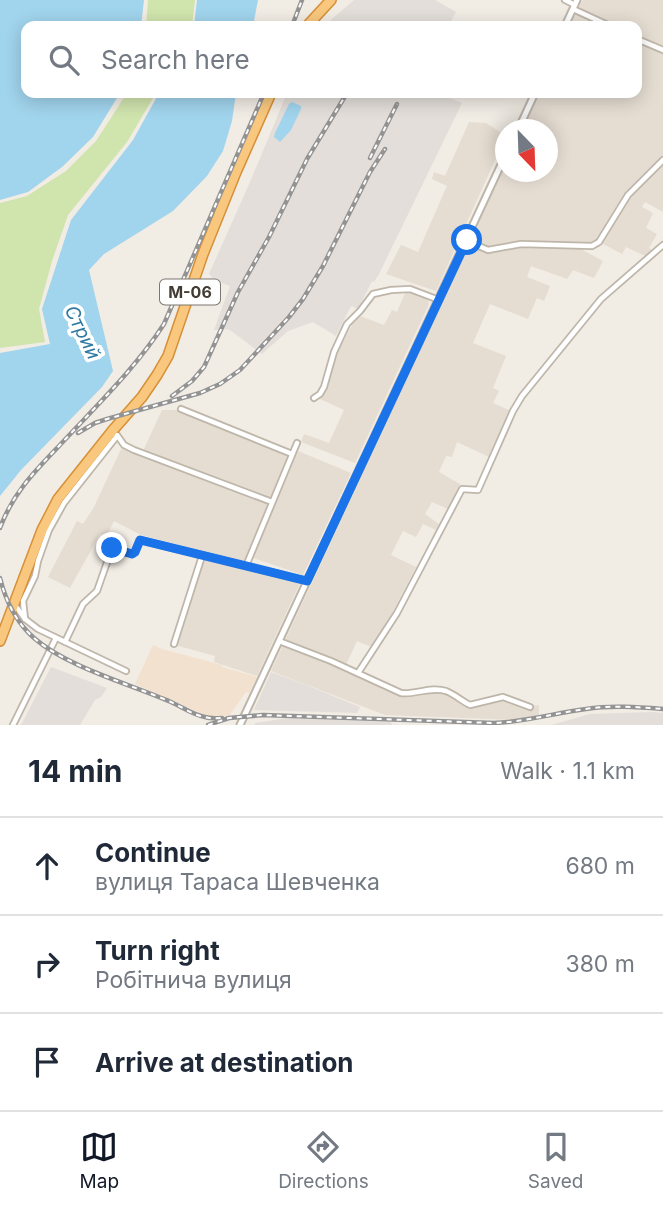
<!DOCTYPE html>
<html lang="en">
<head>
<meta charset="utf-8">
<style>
  body { margin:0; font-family:Inter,sans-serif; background:#f2f2f3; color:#1f2937 }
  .compass { position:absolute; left:495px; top:119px; width:63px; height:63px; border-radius:50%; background:#fff; box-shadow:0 4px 18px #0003; rotate:157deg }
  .stop { position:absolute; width:21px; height:21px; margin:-16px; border:5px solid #1a73e8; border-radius:50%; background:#fff }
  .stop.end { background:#1a73e8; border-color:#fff; box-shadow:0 2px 7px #0008 }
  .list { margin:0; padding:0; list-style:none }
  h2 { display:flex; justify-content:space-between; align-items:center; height:91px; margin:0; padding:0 28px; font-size:30px }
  h2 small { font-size:23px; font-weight:400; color:#747a83 }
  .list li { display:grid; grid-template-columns:46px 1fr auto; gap:21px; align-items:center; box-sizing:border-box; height:98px; padding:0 28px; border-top:2px solid #e0e1e3 }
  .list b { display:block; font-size:26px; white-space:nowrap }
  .list p { margin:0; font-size:23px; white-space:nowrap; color:#747a83 }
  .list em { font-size:23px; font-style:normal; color:#747a83 }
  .icon { flex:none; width:38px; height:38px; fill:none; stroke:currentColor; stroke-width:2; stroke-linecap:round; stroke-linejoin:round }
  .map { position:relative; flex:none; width:663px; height:725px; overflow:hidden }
  .search { position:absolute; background:#fff; box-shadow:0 4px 18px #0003; left:21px; right:21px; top:21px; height:77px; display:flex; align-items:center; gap:18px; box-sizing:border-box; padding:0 24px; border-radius:14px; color:#747a83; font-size:26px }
  .sheet { height:385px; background:#fff }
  nav { display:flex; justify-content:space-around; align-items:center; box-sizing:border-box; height:98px; border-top:2px solid #e0e1e3; background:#fff; font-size:19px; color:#747a83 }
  nav a { display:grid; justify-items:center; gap:4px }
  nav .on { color:#111827 }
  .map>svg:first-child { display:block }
</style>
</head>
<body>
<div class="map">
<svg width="663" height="725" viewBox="0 0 663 725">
  <rect width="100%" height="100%" fill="#f1ece4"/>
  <g fill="#e5ddd2">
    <path d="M583,0H663V212L645,202L642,207L653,213L646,228L657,234L649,248L654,251L647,257L626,247L622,254L603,244L592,248H579L603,261L594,278L573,270L567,279L531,266L527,277L550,286L544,301L537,298L528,319L490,304L473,343L506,356L493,388L499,391L493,403L511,411L489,457L457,442L452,457L446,456L439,472L460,484L448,509L432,502L425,514L439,524L436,530L423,524L416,537L403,531L391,555L416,567L392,613L372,647L357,641L346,665L358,671L357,675L406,697L433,691L444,692L469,706L475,707L503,698L530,706L539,705V716L516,720L385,715L271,671L505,166V172H548V130L523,129L540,93H637V26H570Z"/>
    <path d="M469,122L486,123L505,135V138L436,291L386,274L401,245L418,252L447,186L432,179L434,172L445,176Z"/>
    <path d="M406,291L428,300L429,304L355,463L301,442L304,434L329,443L344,410L320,399L340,348L353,323L360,316L384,325L392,310L397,312Z"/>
    <path d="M162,410H180L289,456L271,499L143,451Z"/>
    <path d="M122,447L268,504L244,562L141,535L114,521L106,537L100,534L70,588L48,577L77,521L83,524L94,507Z"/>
    <path d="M298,451L351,473L303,575L253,558Z"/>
    <path d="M202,559L301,581L257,676L214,662L215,656L175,645Z"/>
  </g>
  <path fill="#f3e1cf" d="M153,645L162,649L222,665V667L257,677L249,693L246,692L229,716H211L198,712L135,684Z"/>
  <g fill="#e3ded9">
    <path d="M354,0H435L456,12L448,26H324Z"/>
    <path d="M287,93H438L462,103L379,274L374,282L372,281L358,309L351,306L336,336L313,322L288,331L262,354L230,330L226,329L222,330H214L230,286L215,280L209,274L250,182Z"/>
    <path d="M51,667L107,688L101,697L95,700L80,725H21Z"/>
    <path d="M271,672L304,684L360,707L357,713L254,710Z"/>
    <path d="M652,712L663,713V725H551L590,714Z"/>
    <path d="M287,718L391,722L392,725H255V723Z"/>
  </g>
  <g fill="#d0e4ad">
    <path d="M148,0H195L192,26H146Z"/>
    <path d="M127,93H156L127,142L68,215L52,261L39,309L45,342L0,348V203L27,196L66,171L96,141Z"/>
  </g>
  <g fill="#a1d4ed">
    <path d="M0,0H144L141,26H26V93H120L93,137L62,167L28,192L0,200Z"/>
    <path d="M197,0H258L253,26H194Z"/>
    <path d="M159,93H236L232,121L223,151L207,176L173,211L104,254L89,270L113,371L102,387L21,470L0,496V353L50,344L42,309L71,220L133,140Z"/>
    <path d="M292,102L301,106V109L291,130L280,142L274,137L275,133L289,104Z"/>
  </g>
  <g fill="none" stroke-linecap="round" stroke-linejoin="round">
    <g stroke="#bfb6aa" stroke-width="8">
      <g id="minor">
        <path d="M565,0L575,5"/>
        <path d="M573,9L610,26"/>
        <path d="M637,39L663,50"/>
        <path d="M467,241L488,250L521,244L592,246L599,242L628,195L663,160"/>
        <path d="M314,398L320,394L324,387L334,352L347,324L360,311L373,294L391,290L410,289L439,300"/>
        <path d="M181,409L292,454"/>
        <path d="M117,435L124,445L134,450L272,502"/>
        <path d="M246,566L297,443"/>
        <path d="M15,605L25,619L38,629L126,671"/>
        <path d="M25,619L23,601L35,576L38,561L49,530L64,503L117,436"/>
        <path d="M279,641L331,661L401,693C415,695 431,686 446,691C454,694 462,701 470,705L503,697L530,707"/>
        <path d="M65,642L83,604L97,591L112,548L132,554L135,552L140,540L307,581"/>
        <path d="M174,644L202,556"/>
        <path d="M358,673L397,613L462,489L478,490L513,411L522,396L601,299L663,245"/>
        <path d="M13,725L56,638"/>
      </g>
    </g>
    <g stroke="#bfb6aa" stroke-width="9">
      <g id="tertiary">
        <path d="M565,26L577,0"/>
        <path d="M518,130L535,93"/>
        <path d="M240,725L505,156"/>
      </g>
    </g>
    <g stroke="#d69038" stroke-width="12">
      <g id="trunk">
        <path d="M307,26L331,0"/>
        <path d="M0,641L42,530L58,499L113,430L142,397L157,375L168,356L203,254L236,172L271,93"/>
      </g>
    </g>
    <use href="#minor" stroke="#fff" stroke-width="4.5"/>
    <use href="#tertiary" stroke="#fff" stroke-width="5"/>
    <use href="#trunk" stroke="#f9c87e" stroke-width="9"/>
    <g stroke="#939393" stroke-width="4.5">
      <g id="rail">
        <path d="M292,26L302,0"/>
        <path d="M370,158L397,104"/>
        <path d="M172,396L192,381L204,367L238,292L269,237L307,159L347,93"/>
        <path d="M78,433L95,423L107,419L200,393L220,384L240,370L289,317L303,299L323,266L370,172L385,149"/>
        <path d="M0,528C13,493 34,472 59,446C95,407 135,369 164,324L264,93"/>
        <path d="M0,578C6,602 16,622 34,638C67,667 130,684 171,702C182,707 193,715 205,717C211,719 216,718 222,718"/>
        <path d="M208,725L229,718L263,715L494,723C525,722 555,713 586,709C611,705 638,707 663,709"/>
      </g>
    </g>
    <use href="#rail" stroke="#fff" stroke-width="2" stroke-dasharray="5" stroke-linecap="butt"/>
  </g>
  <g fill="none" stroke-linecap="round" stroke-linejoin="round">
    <path stroke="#1a73e8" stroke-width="9" d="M112,548L132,554L135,552L140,540L307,581L467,240"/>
  </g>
  <g text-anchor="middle" stroke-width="7" stroke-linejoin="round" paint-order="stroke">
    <rect fill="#fff" stroke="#7b7671" stroke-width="2" x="160" y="279.5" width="60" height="25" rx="5"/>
    <g font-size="16" font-weight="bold" fill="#433c34">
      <text x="190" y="298">М-06</text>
    </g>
    <g font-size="19" font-style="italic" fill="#307ba2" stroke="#fff">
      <text transform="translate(83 332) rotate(64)" y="7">Стрий</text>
    </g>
  </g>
</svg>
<svg class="compass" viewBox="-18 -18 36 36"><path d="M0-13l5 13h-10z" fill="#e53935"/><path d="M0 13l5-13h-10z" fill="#747a83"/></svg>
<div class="stop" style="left:467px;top:240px"></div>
<div class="stop end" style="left:112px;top:548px"></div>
<div class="search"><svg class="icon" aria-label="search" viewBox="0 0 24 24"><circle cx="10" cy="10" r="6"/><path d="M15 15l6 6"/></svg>Search here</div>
</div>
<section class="sheet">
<h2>14 min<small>Walk · 1.1 km</small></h2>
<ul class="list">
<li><svg class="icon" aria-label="ahead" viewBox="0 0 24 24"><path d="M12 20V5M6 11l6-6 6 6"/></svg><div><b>Continue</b><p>вулиця Тараса Шевченка</p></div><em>680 m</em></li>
<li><svg class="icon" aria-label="right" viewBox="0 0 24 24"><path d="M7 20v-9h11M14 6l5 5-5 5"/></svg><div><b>Turn right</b><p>Робітнича вулиця</p></div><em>380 m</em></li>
<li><svg class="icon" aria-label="arrive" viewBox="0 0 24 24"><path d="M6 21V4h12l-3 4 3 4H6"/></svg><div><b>Arrive at destination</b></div></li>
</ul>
</section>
<nav>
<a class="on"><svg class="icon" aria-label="map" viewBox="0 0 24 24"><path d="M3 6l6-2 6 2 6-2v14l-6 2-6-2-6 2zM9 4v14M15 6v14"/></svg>Map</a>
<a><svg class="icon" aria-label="directions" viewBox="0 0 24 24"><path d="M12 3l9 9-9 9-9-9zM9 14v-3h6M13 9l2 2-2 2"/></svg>Directions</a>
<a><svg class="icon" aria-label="saved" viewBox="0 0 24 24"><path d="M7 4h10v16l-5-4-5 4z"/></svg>Saved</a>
</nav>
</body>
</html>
